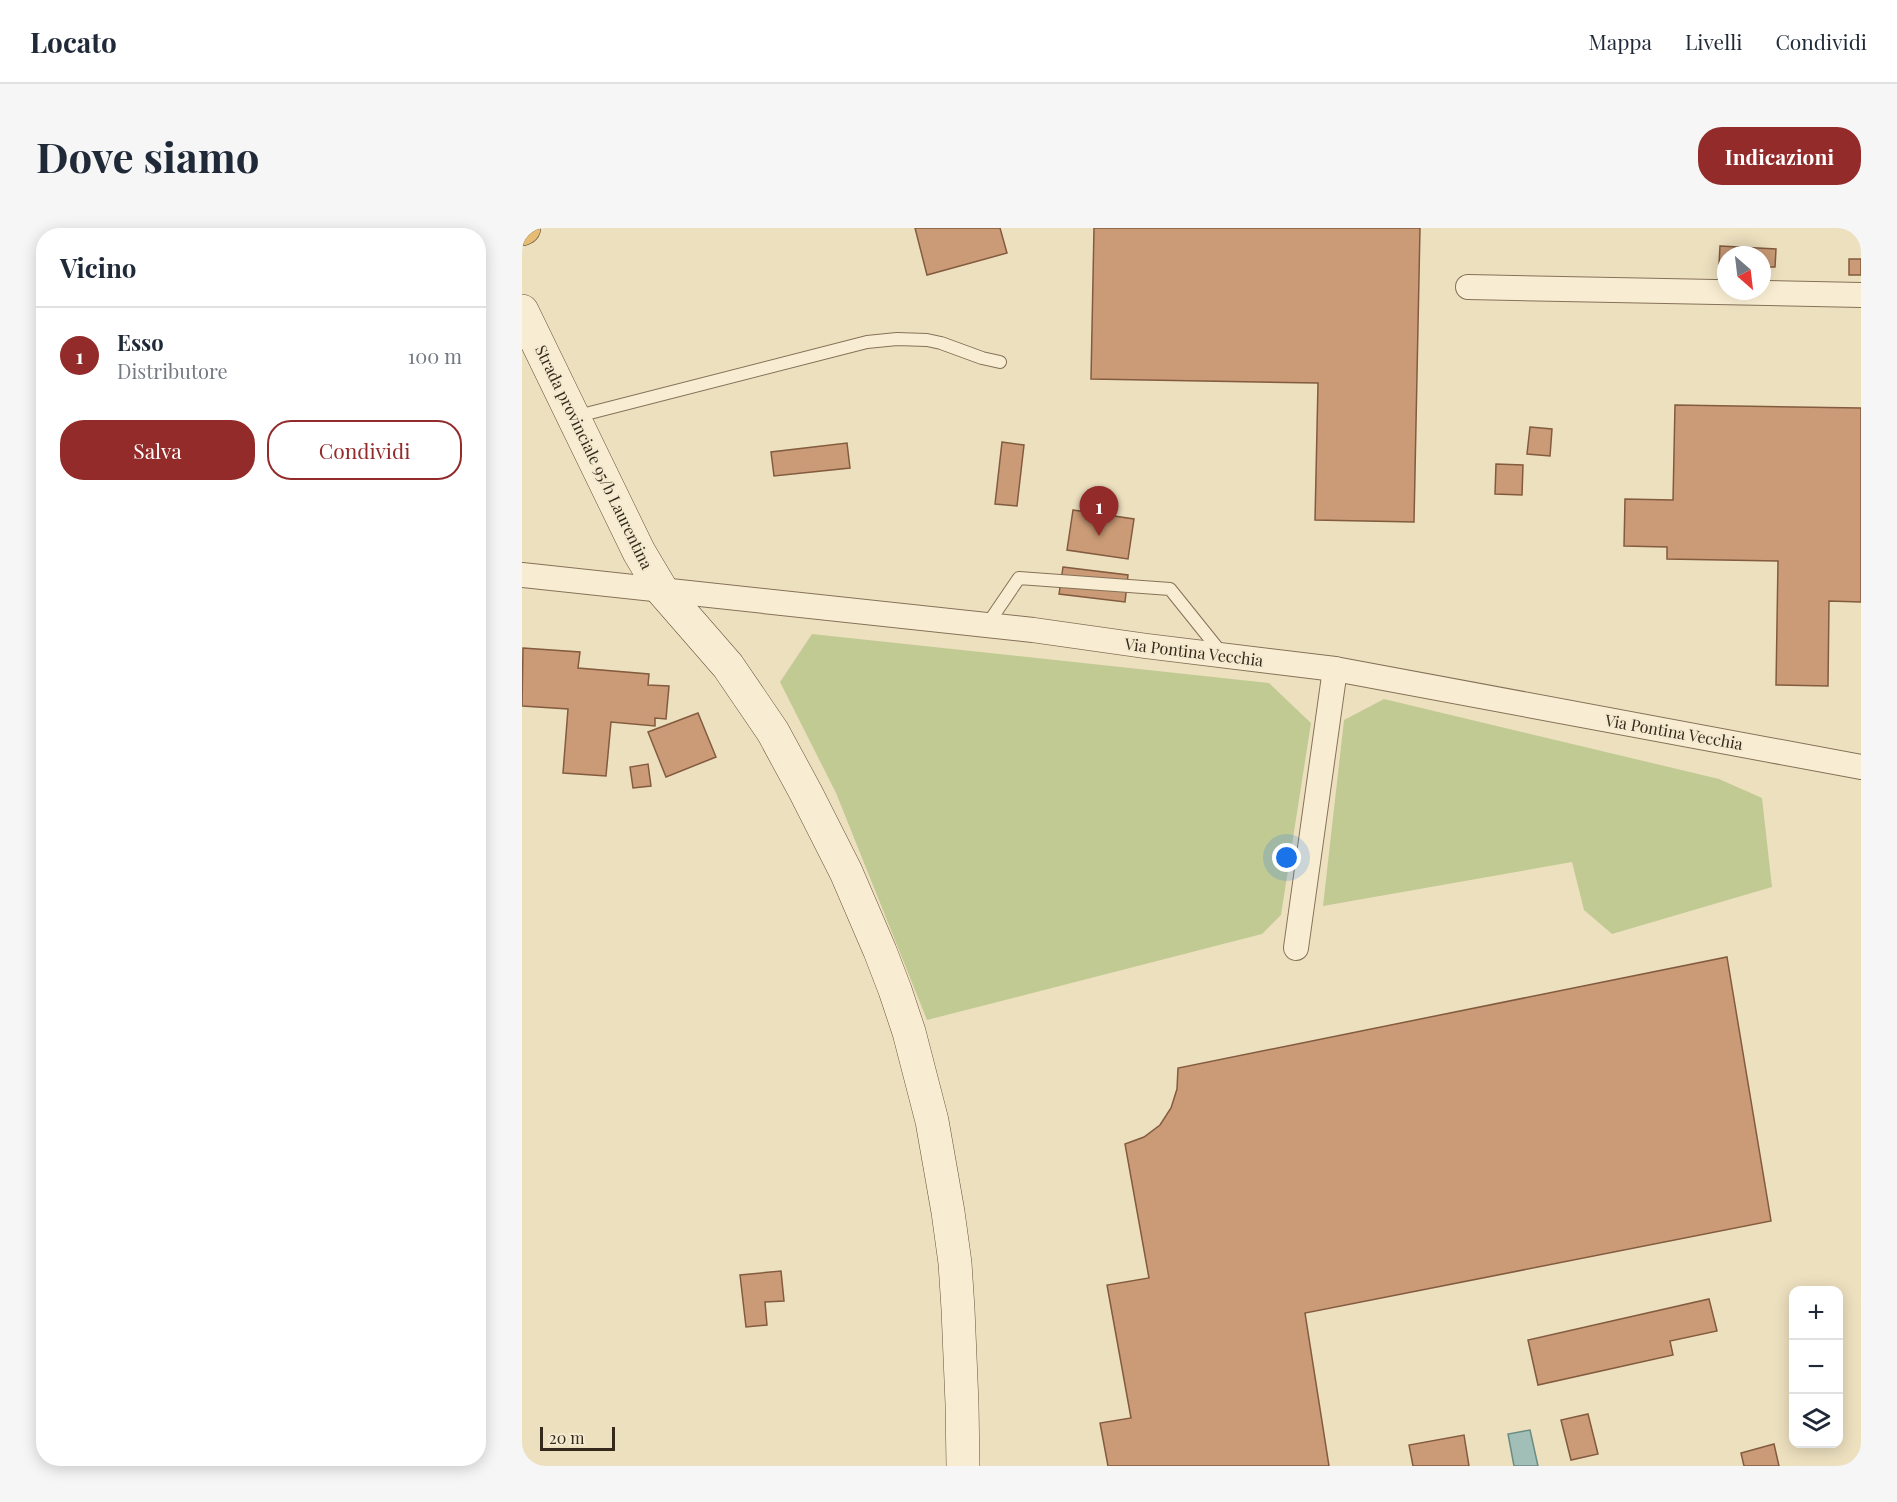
<!DOCTYPE html>
<html lang="it">
<head>
<meta charset="utf-8">
<style>
  body { margin:0; font-family:"Playfair Display",serif; background:#f6f6f7; color:#1f2937 }
  .controls { position:absolute; right:18px; bottom:18px; display:grid; overflow:hidden; border-radius:12px; box-shadow:0 3px 15px #0003 }
  .controls button { width:54px; height:54px; display:grid; place-items:center; padding:0; border:0; border-bottom:2px solid #e0e1e3; background:#fff; color:#1f2937; font:30px sans-serif }
  .compass { position:absolute; left:1195px; top:18px; width:54px; height:54px; border-radius:50%; background:#fff; box-shadow:0 3px 15px #0003; rotate:152deg }
  .scale { position:absolute; left:18px; bottom:15px; width:75px; box-sizing:border-box; padding-left:6px; border:3px solid #35291c; border-top:0; font-size:16px; line-height:21px; white-space:nowrap; color:#35291c; -webkit-text-stroke:4px #f4eacf; paint-order:stroke }
  .you { position:absolute; left:765px; top:630px; width:21px; height:21px; margin:-15px; border:4px solid #fff; border-radius:50%; background:#1a73e8; box-shadow:0 0 0 9px #1a73e833 }
  .badge { display:grid; place-items:center; width:39px; height:39px; border-radius:50%; background:#922b2a; color:#fff; font-size:20px; font-weight:700 }
  .pin { position:absolute; translate:-50% -50px; filter:drop-shadow(0 2px 3px #0008) }
  .pin::after { content:''; position:absolute; top:32px; width:21px; height:18px; background:inherit; clip-path:polygon(0 0,100% 0,50% 100%) }
  .list { margin:0; padding:0; list-style:none }
  h2 { display:flex; justify-content:space-between; align-items:center; height:78px; margin:0; padding:0 24px; font-size:26px }
  h2 small { font-size:20px; font-weight:400; color:#747a83 }
  .list li { display:grid; grid-template-columns:39px 1fr auto; gap:18px; align-items:center; box-sizing:border-box; height:96px; padding:0 24px; border-top:2px solid #e0e1e3 }
  .list b { display:block; font-size:22px; white-space:nowrap }
  .list p { margin:0; font-size:20px; white-space:nowrap; color:#747a83 }
  .list em { font-size:20px; font-style:normal; color:#747a83 }
  .actions { display:flex; gap:12px; padding:18px 24px }
  .actions a { flex:1; padding:14px 0; border:2px solid #922b2a; border-radius:24px; text-align:center; font-size:21px; color:#922b2a }
  .actions .main { background:#922b2a; color:#fff }
  .icon { flex:none; width:33px; height:33px; fill:none; stroke:currentColor; stroke-width:2; stroke-linecap:round; stroke-linejoin:round }
  .map { position:relative; flex:none; width:1339px; height:1238px; overflow:hidden; border-radius:24px }
  header { display:flex; align-items:center; gap:36px; box-sizing:border-box; height:84px; padding:0 30px; background:#fff; border-bottom:2px solid #e0e1e3 }
  header strong { font-size:28px }
  nav { display:flex; gap:33px; margin-inline-start:auto; font-size:21px }
  .intro { display:flex; align-items:center; justify-content:space-between; box-sizing:border-box; height:144px; padding:0 36px }
  h1 { margin:0; font-size:42px }
  .button { padding:15px 27px; border-radius:24px; background:#922b2a; color:#fff; font-size:21px; font-weight:700 }
  main { display:flex; gap:36px; padding:0 36px }
  aside { flex:1; background:#fff; border-radius:24px; box-shadow:0 3px 15px #0003 }
  .map>svg:first-child { display:block }
</style>
</head>
<body>
<header>
<strong>Locato</strong>
<nav><a>Mappa</a><a>Livelli</a><a>Condividi</a></nav>
</header>
<div class="intro"><h1>Dove siamo</h1><a class="button">Indicazioni</a></div>
<main>
<aside>
<h2>Vicino<small></small></h2>
<ul class="list">
<li><span class="badge">1</span><div><b>Esso</b><p>Distributore</p></div><em>100 m</em></li>
</ul>
<div class="actions"><a class="main">Salva</a><a>Condividi</a></div>
</aside>
<div class="map">
<svg width="1339" height="1238" viewBox="0 0 1339 1238">
  <rect width="100%" height="100%" fill="#ede0bf"/>
  <g fill="#c2ca94">
    <path d="M290,406L747,455L789,495L759,687L740,706L405,792L314,565L258,454Z"/>
    <path d="M862,471L1197,551L1240,570L1250,659L1090,706L1062,682L1050,634L801,678L822,492Z"/>
  </g>
  <path fill="#a2bfb7" stroke="#6a8c84" stroke-width="1.5" d="M1008,1202L1016,1238H992L986,1206Z"/>
  <g fill="#ca9b76" stroke="#835b3f" stroke-width="1.5">
    <path d="M393,0H478L485,25L405,47Z"/>
    <path d="M572,0H898L892,294L793,292L796,155L569,151Z"/>
    <path d="M1198,18L1254,21L1253,39H1240V27H1204V37H1197Z"/>
    <rect x="1327" y="31" width="12" height="16"/>
    <path d="M1153,177L1339,180V374L1307,373L1306,458L1254,457L1256,333L1145,331V319L1102,318L1103,271L1151,272Z"/>
    <path d="M1008,199L1030,201L1028,228L1005,226Z"/>
    <path d="M480,214L502,217L495,278L473,276Z"/>
    <path d="M325,215L328,240L252,248L249,224Z"/>
    <path d="M974,236L1001,237L1000,267L973,266Z"/>
    <path d="M551,282L612,291L606,331L545,322Z"/>
    <path d="M541,339L606,347L603,374L537,366Z"/>
    <path d="M1,420L58,424L56,440L127,446L126,457L147,458L144,491L133,490V498L89,494L84,548L41,545L46,481L0,478Z"/>
    <path d="M176,485L194,529L144,549L126,504Z"/>
    <path d="M126,536L129,558L111,560L108,539Z"/>
    <path d="M1205,729L1249,993L783,1085L807,1238H586L578,1195L609,1190L585,1057L627,1050L603,916L622,909L638,897L649,880L655,861L656,840Z"/>
    <path d="M259,1043L262,1073L243,1074L245,1097L224,1099L218,1047Z"/>
    <path d="M1187,1071L1195,1103L1148,1113L1151,1127L1016,1157L1006,1112Z"/>
    <path d="M1066,1186L1076,1226L1049,1232L1039,1192Z"/>
    <path d="M942,1207L947,1238H891L887,1217Z"/>
    <path d="M1252,1216L1257,1238H1222L1219,1225Z"/>
  </g>
  <g fill="none" stroke-linecap="round" stroke-linejoin="round">
    <g stroke="#857158" stroke-width="14">
      <g id="service">
        <path d="M52,189L345,114L375,111L405,112L419,115L460,130L478,134"/>
        <path d="M465,397L497,350L648,361L701,427"/>
      </g>
    </g>
    <g stroke="#857158" stroke-width="26">
      <g id="minor">
        <path d="M946,59L1339,67"/>
        <path d="M0,347L511,402L624,418L813,441L1339,539"/>
        <path d="M774,720L813,441"/>
      </g>
    </g>
    <g stroke="#66523b" stroke-width="34">
      <path id="secondary" d="M0,83L117,324L139,361L206,438L251,504L284,565L324,644L358,723L373,762L387,804L410,893L426,984L433,1035L436,1081L440,1176L441,1238"/>
    </g>
    <g stroke="#523f2d" stroke-width="34">
      <path id="trunk" d="M0,1L2,0"/>
    </g>
    <use href="#service" stroke="#f8edd2" stroke-width="12"/>
    <use href="#minor" stroke="#f8edd2" stroke-width="24"/>
    <use href="#secondary" stroke="#f8edd2" stroke-width="33"/>
    <use href="#trunk" stroke="#e6bc74" stroke-width="33"/>
  </g>
  <g text-anchor="middle" stroke-width="4.5" stroke-linejoin="round" paint-order="stroke">
    <g font-size="16" fill="#35291c" stroke="#f4eacf">
      <text transform="translate(72 229) rotate(64)" y="6">Strada provinciale 95/b Laurentina</text>
      <text transform="translate(672 424) rotate(7)" y="6">Via Pontina Vecchia</text>
      <text transform="translate(1152 504) rotate(10)" y="6">Via Pontina Vecchia</text>
    </g>
  </g>
</svg>
<div class="controls">
<button>+</button>
<button>−</button>
<button><svg class="icon" aria-label="layers" viewBox="0 0 24 24"><path d="M12 4l9 5-9 5-9-5zM3 14l9 5 9-5"/></svg></button>
</div>
<svg class="compass" viewBox="-18 -18 36 36"><path d="M0-13l5 13h-10z" fill="#e53935"/><path d="M0 13l5-13h-10z" fill="#747a83"/></svg>
<div class="scale">20 m</div>
<div class="you"></div>
<div class="pin badge" style="left:577px;top:308px">1</div>
</div>
</main>
</body>
</html>
